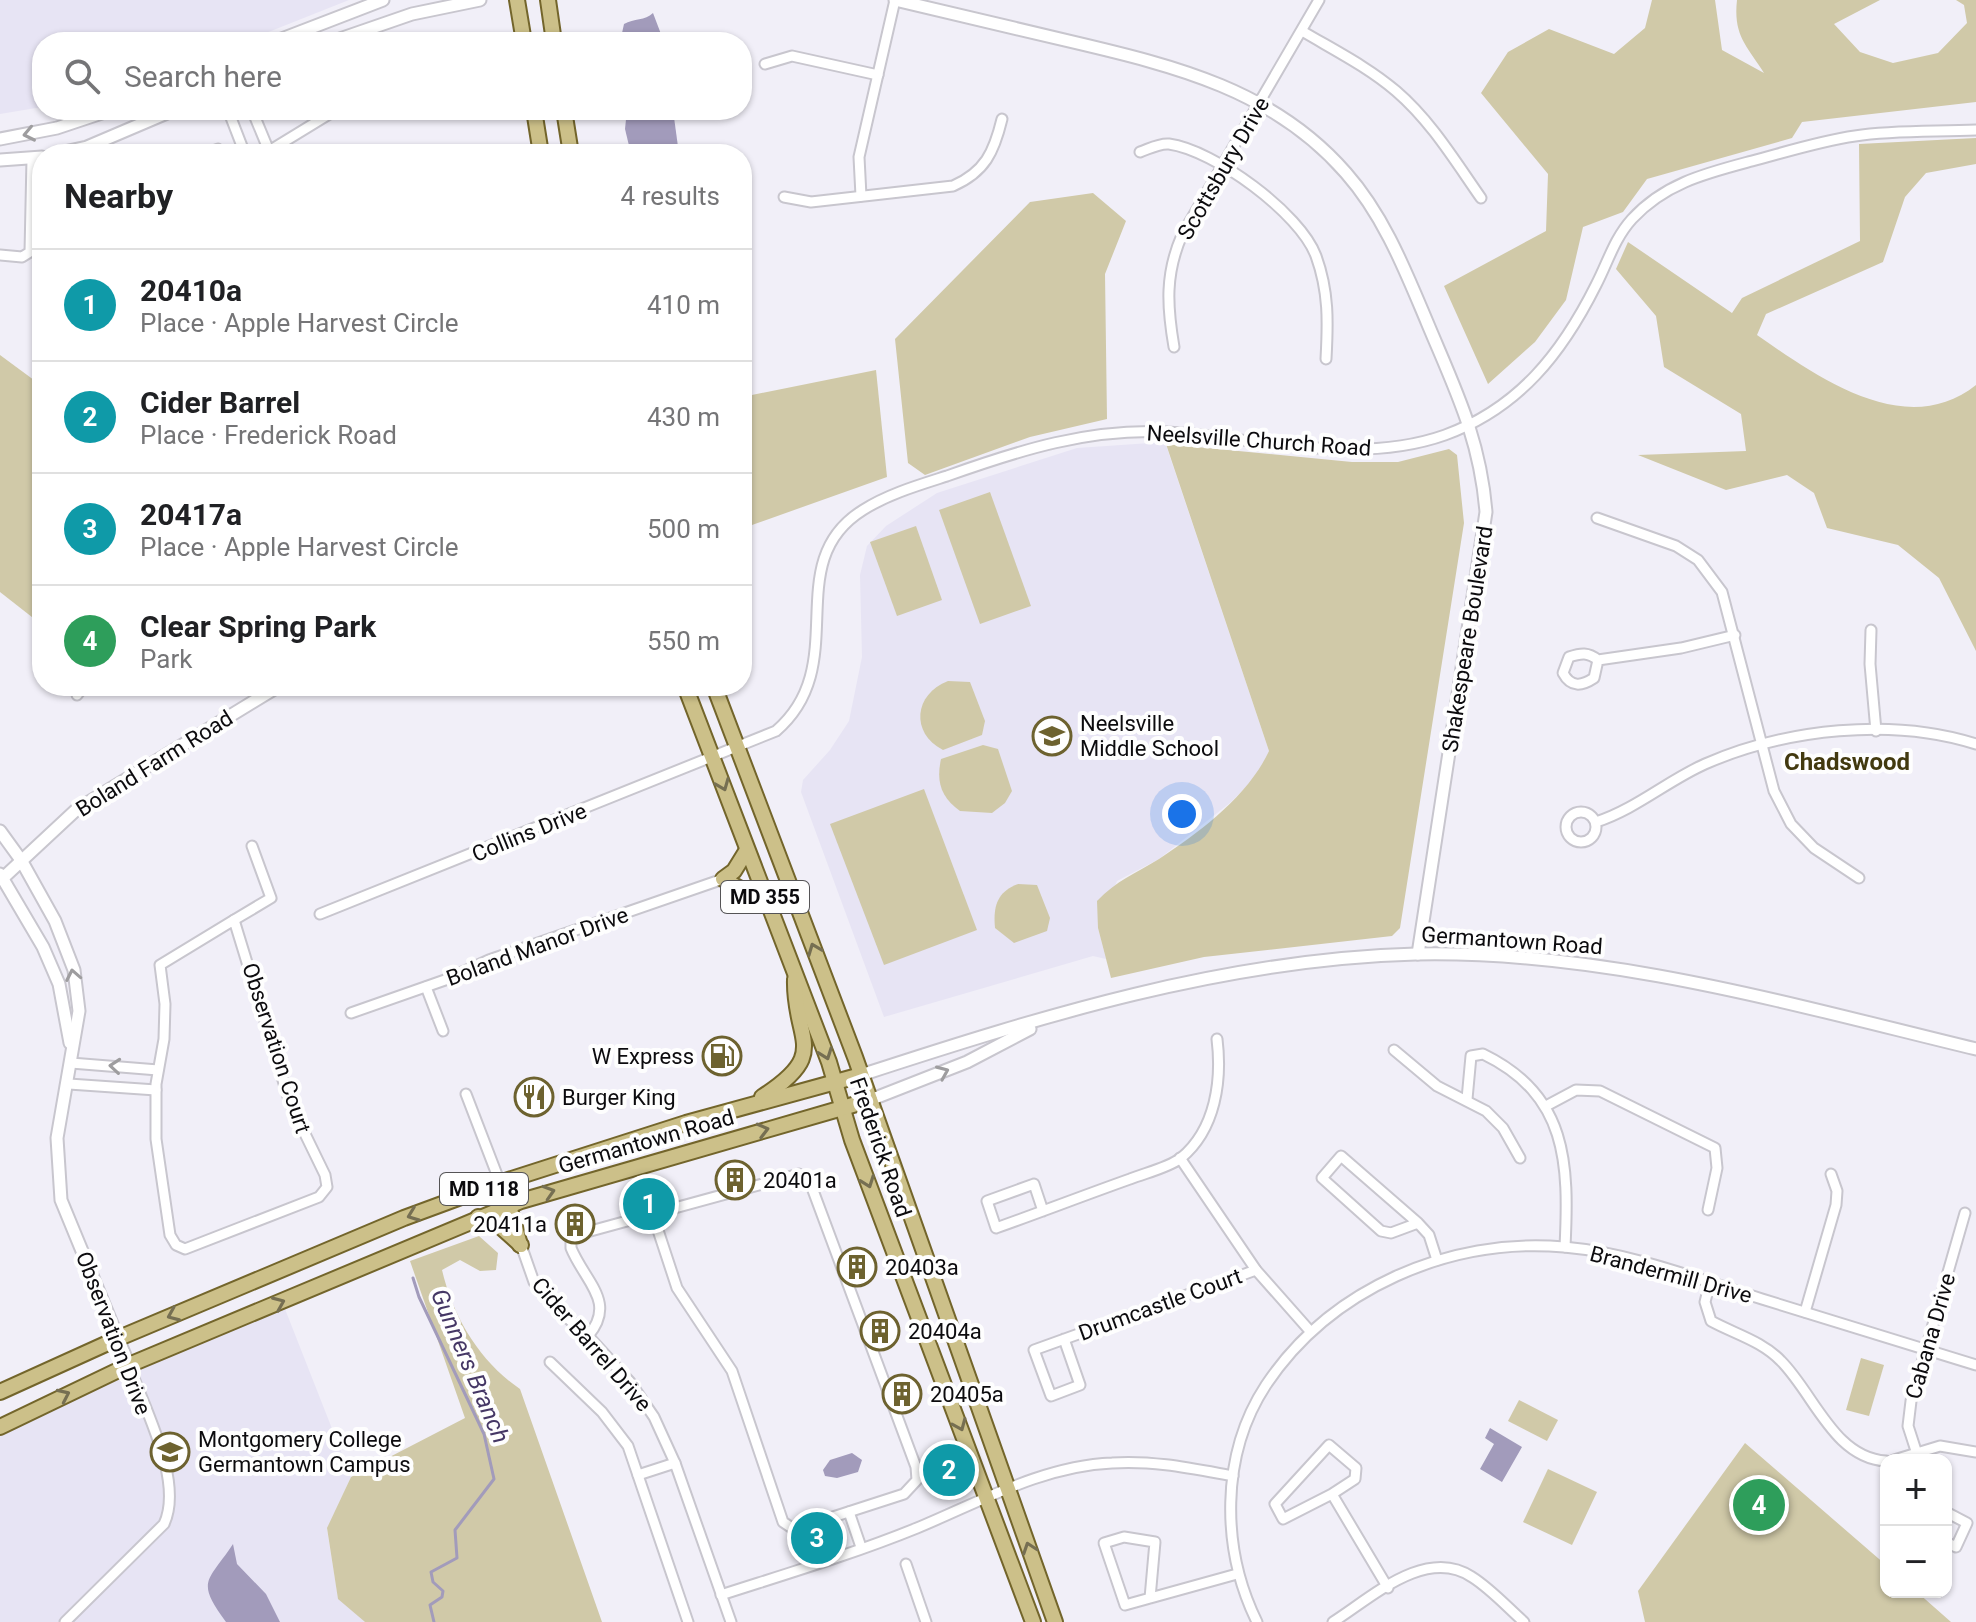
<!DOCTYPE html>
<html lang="en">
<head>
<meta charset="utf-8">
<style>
  body { margin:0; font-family:Roboto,sans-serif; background:#f6f6f6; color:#202124 }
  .controls { position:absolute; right:24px; bottom:24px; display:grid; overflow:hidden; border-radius:16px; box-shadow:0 2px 6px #0004 }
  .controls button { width:72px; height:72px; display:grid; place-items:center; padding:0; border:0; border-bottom:2px solid #e0e0e0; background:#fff; color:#202124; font:40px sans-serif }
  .you { position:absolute; left:1182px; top:814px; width:28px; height:28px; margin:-20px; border:6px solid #fff; border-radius:50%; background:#1a73e8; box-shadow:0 0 0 12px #1a73e833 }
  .badge { display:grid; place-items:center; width:52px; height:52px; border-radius:50%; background:#6d622f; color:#fff; font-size:26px; font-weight:700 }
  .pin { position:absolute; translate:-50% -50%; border:4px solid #fff; box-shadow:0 2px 8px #0006 }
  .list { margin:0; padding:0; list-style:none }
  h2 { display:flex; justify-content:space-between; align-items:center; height:104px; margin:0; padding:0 32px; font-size:34px }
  h2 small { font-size:26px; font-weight:400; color:#757577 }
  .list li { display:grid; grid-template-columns:52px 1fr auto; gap:24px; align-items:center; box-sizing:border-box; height:112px; padding:0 32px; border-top:2px solid #e0e0e0 }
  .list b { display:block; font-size:30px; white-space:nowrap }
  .list p { margin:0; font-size:26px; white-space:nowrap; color:#757577 }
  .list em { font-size:26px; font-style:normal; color:#757577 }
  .icon { flex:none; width:44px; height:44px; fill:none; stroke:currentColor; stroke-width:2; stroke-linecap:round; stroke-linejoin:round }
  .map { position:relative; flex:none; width:1976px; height:1622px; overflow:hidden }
  .search { position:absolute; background:#fff; box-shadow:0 2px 6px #0004; left:32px; top:32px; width:720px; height:88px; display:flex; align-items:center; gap:20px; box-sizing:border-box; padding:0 28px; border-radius:32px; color:#757577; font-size:30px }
  .panel { position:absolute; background:#fff; box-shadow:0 2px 6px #0004; left:32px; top:144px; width:720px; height:552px; border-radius:32px }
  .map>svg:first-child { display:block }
</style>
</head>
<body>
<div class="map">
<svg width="1976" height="1622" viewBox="0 0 1976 1622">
  <rect width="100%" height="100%" fill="#f1eff8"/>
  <g fill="#e7e4f4">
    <path d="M0,0H349L243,42H42V107L0,114Z"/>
    <path d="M1165,442L1269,751L1257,776L1231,802L1159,859L1117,881L1098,928L1106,959L1093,956L884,1017L801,792L803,780L830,750L849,721L862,657L860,575L867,546L886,526L937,493L1077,448Z"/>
    <path d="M285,1309L351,1477L327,1529L338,1598L365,1622H0V1427L129,1365Z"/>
  </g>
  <g fill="#d0c9a8">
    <path d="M1652,0H1715L1722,50L1764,73C1747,46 1733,36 1737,0H1880L1834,24L1860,52L1893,63L1938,53L1967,23L1964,5L1956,0H1976V102L1802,122L1792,138L1647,179L1623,212L1583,227L1566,300L1535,342L1488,384L1444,286L1546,231L1548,174L1481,93L1508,52L1549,29L1614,54L1645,28Z"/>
    <path d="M1976,138V164L1926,173L1905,197L1883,262L1766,314L1757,335C1817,377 1906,441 1976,385V651L1939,578L1898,545L1827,528L1814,493L1787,475L1726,490L1638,455L1746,451L1741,414L1664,367L1656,316L1616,269L1628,242L1732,313L1742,298L1860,241L1859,144Z"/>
    <path d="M1093,193L1126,221L1105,274L1107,419L1030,437L925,475L908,463L895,339L1030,202Z"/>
    <path d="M0,355L42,386V618L37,621L0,592Z"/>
    <path d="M876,370L887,477L752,525L742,397Z"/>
    <path d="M1166,444L1352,462H1398L1449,449L1457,455L1464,523L1400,928L1392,936L1204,957L1111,978L1098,928L1097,901C1116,881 1136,873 1159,859C1200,832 1248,796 1269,751Z"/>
    <path d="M990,492L1031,606L980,624L939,510Z"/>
    <path d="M916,526L942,600L897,616L870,542Z"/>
    <path d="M948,681L970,682L985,721L982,735L943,750C910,733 914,694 948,681Z"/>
    <path d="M983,745L998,749L1012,791L1005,803L992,813L960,811C941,797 936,782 941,759Z"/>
    <path d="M924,789L977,930L884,965L830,824Z"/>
    <path d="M1018,884L1037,885L1050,918L1047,931L1014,943L995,928C993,906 997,892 1018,884Z"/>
    <path d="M479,1236L498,1253L496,1270L480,1271L460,1260L442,1270C453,1317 480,1362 520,1389L602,1622H365L338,1599L327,1528L351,1477L465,1418L410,1261Z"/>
    <path d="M1861,1358L1884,1365L1869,1416L1846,1410Z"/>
    <path d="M1519,1400L1558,1420L1547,1441L1508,1421Z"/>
    <path d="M1745,1443L1886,1565V1592H1917L1951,1622H1645L1638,1591Z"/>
    <path d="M1548,1469L1597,1492L1572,1545L1523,1522Z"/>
  </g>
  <g fill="#a29bbb">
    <path d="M653,13L664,42H620L624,24C634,18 645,21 653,13Z"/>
    <path d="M627,110H673L679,154H631L625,129Z"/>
    <path d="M1490,1428L1522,1447L1502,1482L1480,1469L1494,1444L1485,1438Z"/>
    <path d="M852,1453L862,1460L858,1472L837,1478L825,1476L823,1470L830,1460Z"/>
    <path d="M233,1544L237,1564L266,1594L280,1622H226C195,1580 208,1582 233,1544Z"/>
  </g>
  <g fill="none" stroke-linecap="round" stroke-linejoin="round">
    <path stroke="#a29bbb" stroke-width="3" d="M413,1278L419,1297L484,1434L494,1479L455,1530L457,1558L431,1572L433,1582L443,1591L442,1597L430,1605L434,1622"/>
    <g stroke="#c8c6ce" stroke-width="13">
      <g id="minor">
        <path d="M1302,31C1334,50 1368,67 1396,91C1431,121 1455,161 1481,198"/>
        <path d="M765,64L792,56L878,75"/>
        <path d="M228,110L245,154"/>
        <path d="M252,110L269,151"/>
        <path d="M1140,152C1149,149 1159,143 1169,144C1214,150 1300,213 1316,256C1329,292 1328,322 1326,359"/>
        <path d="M204,154L218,149L219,154"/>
        <path d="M264,154L336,110"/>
        <path d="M861,196L859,157L895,0"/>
        <path d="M784,197L811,202L953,186C985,172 994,152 1002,119"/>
        <path d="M0,255L22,257L30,252L32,159"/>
        <path d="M1174,347C1167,306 1165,274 1182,235L1319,0"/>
        <path d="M1597,518L1676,546L1698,560L1722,592L1774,791L1791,824L1814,848L1859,878"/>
        <path d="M1871,630L1870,664L1876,731"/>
        <path d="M1598,660L1594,678C1582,686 1571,688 1563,673L1569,657C1581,653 1588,652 1598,660L1681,648L1735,635"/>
        <path d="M77,695L84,686"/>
        <circle cx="1581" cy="827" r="15"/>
        <path d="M1596,822C1636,809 1667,781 1705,764C1785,729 1892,717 1976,744"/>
        <path d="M320,914L776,731C854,664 778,563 863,510C888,494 919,485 947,476C1020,450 1089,428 1168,432C1257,438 1358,466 1445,435C1519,408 1562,353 1596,285C1608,262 1614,239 1632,219C1665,183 1707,173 1752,161C1786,152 1820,141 1855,136C1895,130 1936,132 1976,130"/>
        <path d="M234,920L290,1103L325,1175L327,1187L319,1197L185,1249L176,1245L170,1235L156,1139V1084L164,1039L165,1004L160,965Z"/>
        <path d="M234,920L271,898L252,846"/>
        <path d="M426,987L443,1031"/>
        <path d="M351,1013L445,980L489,960L723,879"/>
        <path d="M1394,1050L1437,1086L1486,1111L1503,1128L1520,1158"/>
        <path d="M71,1063L158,1070"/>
        <path d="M69,1084L156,1090"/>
        <path d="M466,1094L509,1206"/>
        <path d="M1467,1099L1471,1056L1483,1054C1568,1095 1569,1164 1565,1247"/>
        <path d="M1546,1106L1576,1090L1600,1091L1715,1148L1717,1168L1708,1210"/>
        <path d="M1180,1158L1256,1270L1310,1331"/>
        <path d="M1043,1211L1034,1184L987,1201L996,1228C1041,1212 1085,1195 1130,1179C1145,1173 1168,1168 1181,1158C1216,1129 1222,1080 1217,1039"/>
        <path d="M1418,1223L1391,1233L1381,1231L1322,1178L1341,1156L1418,1223L1429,1235L1437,1260"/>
        <path d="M521,1245L534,1282L555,1307L588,1336L630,1382L654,1417L675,1463L731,1622"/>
        <path d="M1710,1282L1705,1302L1711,1321C1735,1334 1762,1341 1781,1361C1814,1394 1834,1458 1886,1461"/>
        <path d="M1805,1312L1836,1205L1837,1191L1831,1174"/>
        <path d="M588,1336C617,1302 585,1282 571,1248V1240L576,1235L799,1174L811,1185L916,1467L917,1480L904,1494L802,1527L792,1528L783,1522L732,1371L677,1288L653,1215"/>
        <path d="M1064,1339L1080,1385L1051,1396L1034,1350L1256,1270"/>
        <path d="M550,1362L602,1412L628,1446L688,1622"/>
        <path d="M1894,1460L1940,1446L1976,1452"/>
        <path d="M1919,1460L1908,1426L1911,1401L1965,1213"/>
        <path d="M638,1475L675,1463"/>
        <path d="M1332,1494L1355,1479L1356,1468L1329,1445L1275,1504L1283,1519L1332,1494L1388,1588"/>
        <path d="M849,1512L861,1547"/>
        <path d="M1946,1512L1967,1523L1956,1547L1946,1542"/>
        <path d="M906,1564L926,1622"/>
        <path d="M721,1595C786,1574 853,1554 917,1528C980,1502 1042,1466 1112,1463C1153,1460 1194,1469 1233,1476"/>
        <path d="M1150,1598L1155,1542L1124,1537L1104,1543L1125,1605L1237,1574"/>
        <path d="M65,1622L164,1524C184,1481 144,1408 129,1365"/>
        <path d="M1257,1622C1221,1549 1220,1455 1266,1385C1330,1289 1449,1237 1564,1247C1632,1253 1698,1279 1762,1299C1834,1321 1905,1343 1976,1365"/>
        <path d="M1333,1622C1371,1598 1426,1546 1472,1577C1491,1589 1507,1607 1524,1622"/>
      </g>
    </g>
    <g stroke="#c8c6ce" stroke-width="15">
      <g id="tertiary">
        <path d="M895,0C954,14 1013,28 1073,42C1175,66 1274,90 1346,173C1384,216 1405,270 1427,322C1455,389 1480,438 1486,512L1418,954"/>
        <path d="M274,42L383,0"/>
        <path d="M331,42L412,14L480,0"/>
        <path d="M0,139L57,128L111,110"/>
        <path d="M55,154L87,147L174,110"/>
        <path d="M0,160L42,157"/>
        <path d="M0,831L21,860L55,921L74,970L79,1011L57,1138L61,1200L129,1365"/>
        <path d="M0,874L43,947L59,984L70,1043"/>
        <path d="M3,878L76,810L279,686"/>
        <path d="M861,1075C1042,1016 1225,959 1416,954C1606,950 1793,1005 1976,1049"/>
        <path d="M870,1100L967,1062L1030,1029"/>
      </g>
    </g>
    <g stroke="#73652b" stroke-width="18">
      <g id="primary">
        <path d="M517,0L524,42"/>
        <path d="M548,0L554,42"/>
        <path d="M534,110L541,154"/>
        <path d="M564,110L571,154"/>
        <path d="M685,686L829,1062L852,1140L1033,1622"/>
        <path d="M714,686L855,1057L1055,1622"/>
        <path d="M747,850L734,871L723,879L769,905"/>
        <path d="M762,1097C832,1052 793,1041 795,979"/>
        <path d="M509,1206L520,1245"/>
        <path d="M478,1217L501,1227L521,1245"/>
        <path d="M0,1392L119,1338L404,1218L499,1183L686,1123L861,1075"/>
        <path d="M0,1427L129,1365L521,1201L870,1100"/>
      </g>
    </g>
    <use href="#minor" stroke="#fff" stroke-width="9"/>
    <use href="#tertiary" stroke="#fff" stroke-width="11"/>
    <use href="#primary" stroke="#ccc089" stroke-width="14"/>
  </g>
  <defs><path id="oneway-chevron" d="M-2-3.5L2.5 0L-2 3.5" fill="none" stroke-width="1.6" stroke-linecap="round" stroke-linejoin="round" transform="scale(2)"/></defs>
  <g stroke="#9e9d9f">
    <use href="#oneway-chevron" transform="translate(29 134) rotate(168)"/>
    <use href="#oneway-chevron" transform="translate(73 975) rotate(-101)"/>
    <use href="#oneway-chevron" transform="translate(115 1066) rotate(-175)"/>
    <use href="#oneway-chevron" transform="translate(943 1072) rotate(-23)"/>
  </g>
  <g stroke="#766f52">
    <use href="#oneway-chevron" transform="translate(723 785) rotate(68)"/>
    <use href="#oneway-chevron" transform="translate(814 949) rotate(-111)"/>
    <use href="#oneway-chevron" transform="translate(826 1054) rotate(70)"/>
    <use href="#oneway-chevron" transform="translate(763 1130) rotate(-15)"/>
    <use href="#oneway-chevron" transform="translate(868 1182) rotate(70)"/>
    <use href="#oneway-chevron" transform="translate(549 1192) rotate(-17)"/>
    <use href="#oneway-chevron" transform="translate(413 1215) rotate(159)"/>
    <use href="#oneway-chevron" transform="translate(279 1303) rotate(-23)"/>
    <use href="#oneway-chevron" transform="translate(173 1315) rotate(157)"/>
    <use href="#oneway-chevron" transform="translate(64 1395) rotate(-25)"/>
    <use href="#oneway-chevron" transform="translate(960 1425) rotate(67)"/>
    <use href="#oneway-chevron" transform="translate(1029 1548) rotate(-109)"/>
  </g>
  <defs>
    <g id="school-ring" transform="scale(2)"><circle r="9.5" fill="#fefefe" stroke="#6d622f" stroke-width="1.5"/><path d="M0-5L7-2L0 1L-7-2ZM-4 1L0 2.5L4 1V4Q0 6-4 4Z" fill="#6d622f"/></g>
    <g id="fuel-ring" transform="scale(2)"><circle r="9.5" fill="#fefefe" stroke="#6d622f" stroke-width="1.5"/><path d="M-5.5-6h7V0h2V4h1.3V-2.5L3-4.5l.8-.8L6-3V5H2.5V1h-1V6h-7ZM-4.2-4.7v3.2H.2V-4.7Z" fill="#6d622f"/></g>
    <g id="restaurant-ring" transform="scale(2)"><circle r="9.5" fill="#fefefe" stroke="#6d622f" stroke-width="1.5"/><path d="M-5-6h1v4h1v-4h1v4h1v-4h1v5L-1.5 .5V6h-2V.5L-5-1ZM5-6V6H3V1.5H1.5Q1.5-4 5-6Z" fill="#6d622f"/></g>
    <g id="building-ring" transform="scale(2)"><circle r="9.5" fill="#fefefe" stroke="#6d622f" stroke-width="1.5"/><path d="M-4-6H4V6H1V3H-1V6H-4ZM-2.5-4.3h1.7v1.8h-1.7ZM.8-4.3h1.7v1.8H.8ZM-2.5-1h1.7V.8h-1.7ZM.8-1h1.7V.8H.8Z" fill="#6d622f"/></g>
    <g id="university-ring" transform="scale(2)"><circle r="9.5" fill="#fefefe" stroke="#6d622f" stroke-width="1.5"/><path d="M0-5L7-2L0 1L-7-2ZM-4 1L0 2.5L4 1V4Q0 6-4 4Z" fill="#6d622f"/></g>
  </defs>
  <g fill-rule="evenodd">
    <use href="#school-ring" x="1052" y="736"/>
    <use href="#fuel-ring" x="722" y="1056"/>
    <use href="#restaurant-ring" x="534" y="1097"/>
    <use href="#building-ring" x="735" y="1180"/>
    <use href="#building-ring" x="575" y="1224"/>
    <use href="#building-ring" x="857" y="1267"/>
    <use href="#building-ring" x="880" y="1331"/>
    <use href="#building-ring" x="902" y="1394"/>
    <use href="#university-ring" x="170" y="1452"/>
  </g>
  <g text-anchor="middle" stroke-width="8" stroke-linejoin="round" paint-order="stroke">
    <g fill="#fefefe" stroke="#555456" stroke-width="2">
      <rect x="721" y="881" width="88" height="32" rx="6"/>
      <rect x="440" y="1173" width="88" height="32" rx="6"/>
    </g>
    <g font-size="20" font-weight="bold" fill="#0c0b0e">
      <text x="765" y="904">MD 355</text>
      <text x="484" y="1196">MD 118</text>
    </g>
    <g font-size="22" fill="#0c0b0e" stroke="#fefefe">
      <text transform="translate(1223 168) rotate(-60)" y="8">Scottsbury Drive</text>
      <text transform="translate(1259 440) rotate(4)" y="8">Neelsville Church Road</text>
      <text transform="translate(1467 639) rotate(-81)" y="8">Shakespeare Boulevard</text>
      <text transform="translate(154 763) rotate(-32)" y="8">Boland Farm Road</text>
      <text transform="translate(529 832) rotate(-22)" y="8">Collins Drive</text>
      <text transform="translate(1512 940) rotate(4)" y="8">Germantown Road</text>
      <text transform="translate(537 946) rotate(-20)" y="8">Boland Manor Drive</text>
      <text transform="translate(277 1048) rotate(72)" y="8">Observation Court</text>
      <text transform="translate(646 1141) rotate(-16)" y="8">Germantown Road</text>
      <text transform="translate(881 1147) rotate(71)" y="8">Frederick Road</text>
      <text transform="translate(1671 1274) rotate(15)" y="8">Brandermill Drive</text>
      <text transform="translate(1160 1304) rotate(-20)" y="8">Drumcastle Court</text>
      <text transform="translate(114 1333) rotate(69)" y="8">Observation Drive</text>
      <text transform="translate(1930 1336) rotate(-74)" y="8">Cabana Drive</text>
      <text transform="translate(592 1344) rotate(49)" y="8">Cider Barrel Drive</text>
    </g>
    <g font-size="22" fill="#0c0b0e" stroke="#fefefe" text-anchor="start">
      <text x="1080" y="731">Neelsville<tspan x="1080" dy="25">Middle School</tspan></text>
      <text x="694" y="1064" text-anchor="end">W Express</text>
      <text x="562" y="1105">Burger King</text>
      <text x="763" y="1188">20401a</text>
      <text x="547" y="1232" text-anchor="end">20411a</text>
      <text x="885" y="1275">20403a</text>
      <text x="908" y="1339">20404a</text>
      <text x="930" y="1402">20405a</text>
      <text x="198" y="1447">Montgomery College<tspan x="198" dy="25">Germantown Campus</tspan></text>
    </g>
    <g font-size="24" font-weight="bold" fill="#42390f" stroke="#fefefe">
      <text x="1847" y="770">Chadswood</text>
    </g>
    <g font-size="24" font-style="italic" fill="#453765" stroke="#fefefe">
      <text transform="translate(470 1366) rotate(67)" y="8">Gunners Branch</text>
    </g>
  </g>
</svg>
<div class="controls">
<button>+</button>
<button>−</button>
</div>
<div class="you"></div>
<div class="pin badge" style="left:649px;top:1204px;background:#0f9aa8">1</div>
<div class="pin badge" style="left:949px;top:1470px;background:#0f9aa8">2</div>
<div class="pin badge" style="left:817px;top:1538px;background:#0f9aa8">3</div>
<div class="pin badge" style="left:1759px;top:1505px;background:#2e9e5b">4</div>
<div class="search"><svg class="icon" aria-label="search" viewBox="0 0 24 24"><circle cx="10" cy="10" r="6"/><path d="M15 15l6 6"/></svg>Search here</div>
<section class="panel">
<h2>Nearby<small>4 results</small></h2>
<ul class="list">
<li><span class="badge" style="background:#0f9aa8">1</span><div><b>20410a</b><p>Place · Apple Harvest Circle</p></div><em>410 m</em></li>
<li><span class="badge" style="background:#0f9aa8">2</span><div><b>Cider Barrel</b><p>Place · Frederick Road</p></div><em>430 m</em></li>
<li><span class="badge" style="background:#0f9aa8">3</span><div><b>20417a</b><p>Place · Apple Harvest Circle</p></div><em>500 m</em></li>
<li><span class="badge" style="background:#2e9e5b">4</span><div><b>Clear Spring Park</b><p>Park</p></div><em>550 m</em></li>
</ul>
</section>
</div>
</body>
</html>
